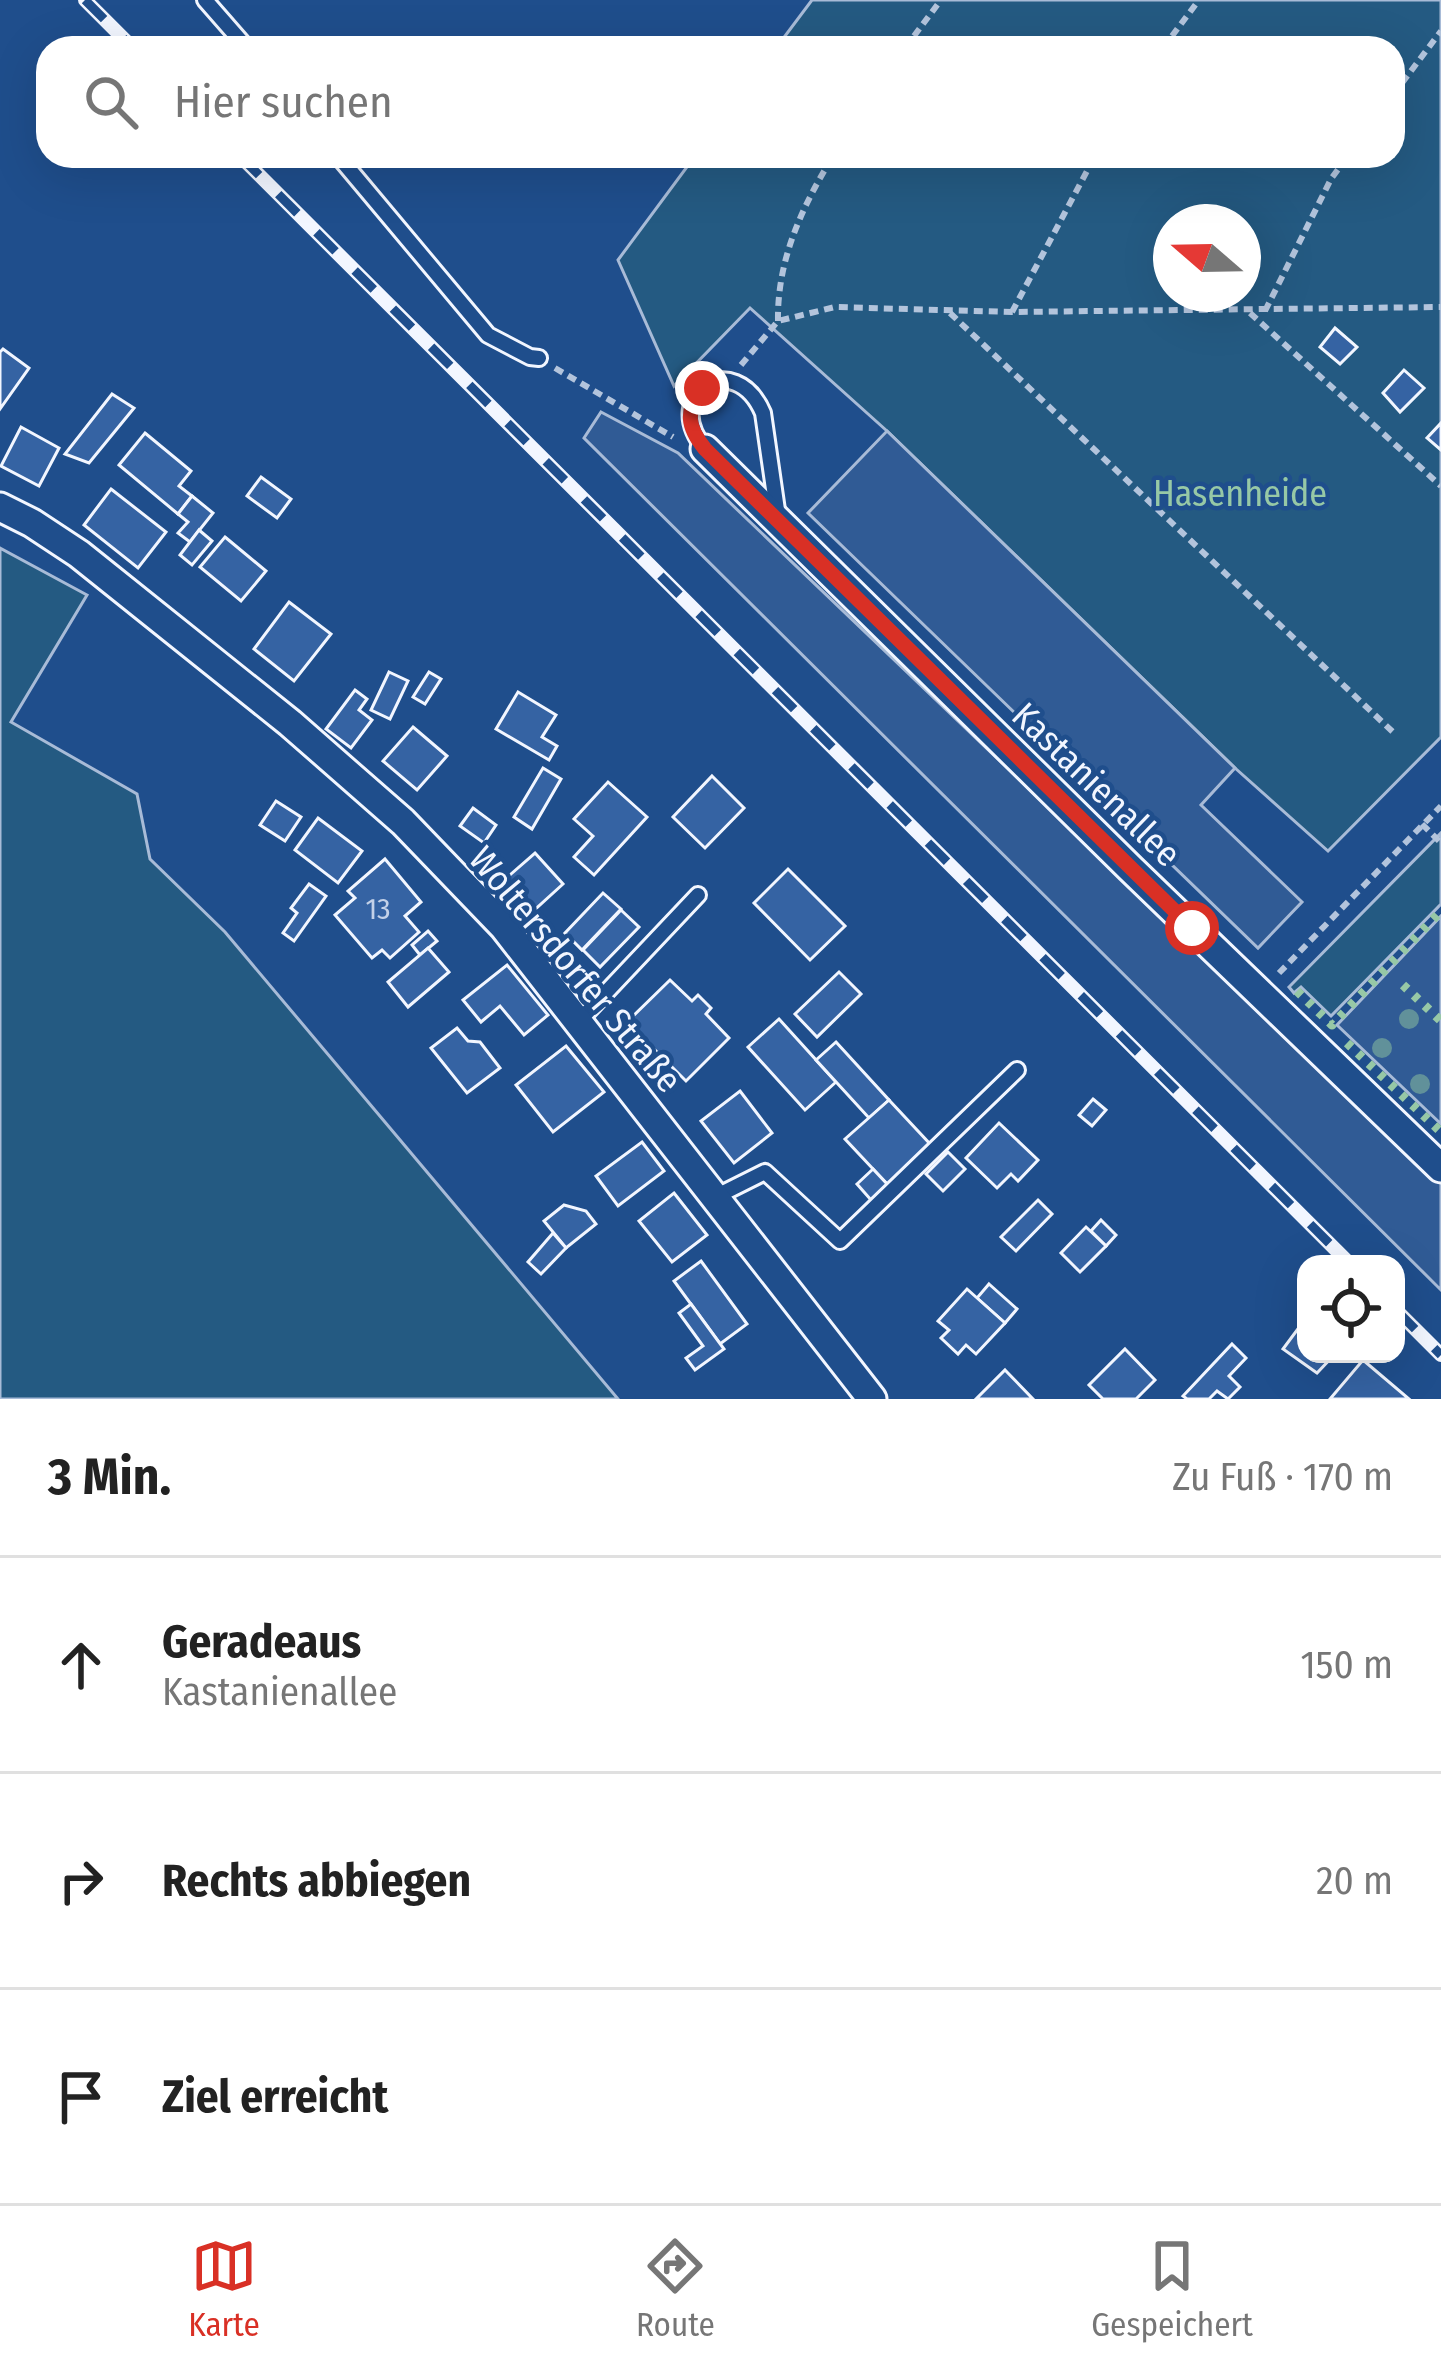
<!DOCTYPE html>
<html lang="de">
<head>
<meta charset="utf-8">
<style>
  body { margin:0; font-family:"Fira Sans Condensed",sans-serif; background:#f6f6f6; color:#222 }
  .controls { position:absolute; right:36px; bottom:36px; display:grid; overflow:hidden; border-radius:24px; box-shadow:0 12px 48px #0002 }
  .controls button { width:108px; height:108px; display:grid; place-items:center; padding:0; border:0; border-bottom:3px solid #e0e0e0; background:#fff; color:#222; font:60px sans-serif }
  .compass { position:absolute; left:1153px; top:204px; width:108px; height:108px; border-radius:50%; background:#fff; box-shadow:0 12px 48px #0002; rotate:290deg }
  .stop { position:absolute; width:36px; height:36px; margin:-27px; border:9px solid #d93025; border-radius:50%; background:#fff }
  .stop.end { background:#d93025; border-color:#fff; box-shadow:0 3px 12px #0008 }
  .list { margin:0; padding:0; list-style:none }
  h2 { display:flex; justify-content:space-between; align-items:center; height:156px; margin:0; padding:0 48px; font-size:51px }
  h2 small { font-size:39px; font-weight:400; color:#767676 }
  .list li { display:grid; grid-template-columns:78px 1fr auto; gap:36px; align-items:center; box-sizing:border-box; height:216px; padding:0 48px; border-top:3px solid #e0e0e0 }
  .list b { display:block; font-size:45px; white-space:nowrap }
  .list p { margin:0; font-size:39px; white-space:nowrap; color:#767676 }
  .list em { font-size:39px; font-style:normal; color:#767676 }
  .icon { flex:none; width:66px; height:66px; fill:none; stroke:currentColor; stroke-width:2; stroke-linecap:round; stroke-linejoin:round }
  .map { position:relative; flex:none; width:1441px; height:1399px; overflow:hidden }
  .search { position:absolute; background:#fff; box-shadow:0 12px 48px #0002; left:36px; right:36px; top:36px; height:132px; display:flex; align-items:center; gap:30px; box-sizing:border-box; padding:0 42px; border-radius:36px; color:#767676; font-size:45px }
  .sheet { height:804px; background:#fff }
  nav { display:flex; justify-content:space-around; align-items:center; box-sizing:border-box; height:168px; border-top:3px solid #e0e0e0; background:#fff; font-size:33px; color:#767676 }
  nav a { display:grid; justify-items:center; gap:6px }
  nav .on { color:#d93025 }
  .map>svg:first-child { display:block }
</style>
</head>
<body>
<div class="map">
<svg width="1441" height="1399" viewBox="0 0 1441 1399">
  <rect width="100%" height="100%" fill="#1f4e8c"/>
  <g fill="#245a82" stroke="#a8bbd7" stroke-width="3" fill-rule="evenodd">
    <path d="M812,0H1441V737L1328,851L1235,768L887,431L750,308L674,386L618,260L695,156H1393V48H776ZM1171,222H1243V294H1171Z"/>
    <path d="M0,548L87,595L11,722L137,794L150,859L225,932L618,1399H0Z"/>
    <path d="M1441,833V904L1331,1016L1301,987L1294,993L1289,987Z"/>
  </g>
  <g fill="#305b95" stroke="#a8bbd7" stroke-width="3">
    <path d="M601,412L678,453L1441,1183V1290L584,438Z"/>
    <path d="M887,431L1235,768L1201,805L1302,902L1258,948L808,513Z"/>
    <path d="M1441,916V1124L1337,1025Z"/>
  </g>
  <g fill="#3563a3" stroke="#f2f6ff" stroke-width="3">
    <path d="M1335,328L1357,347L1340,364L1320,347Z"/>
    <path d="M3,349L29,368L0,409V352Z"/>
    <path d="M1404,370L1424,388L1400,412L1383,393Z"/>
    <path d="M112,394L134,408L89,463L65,454Z"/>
    <path d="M1441,423V450L1427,438Z"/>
    <path d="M21,427L59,448L39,486L1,466Z"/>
    <path d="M145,433L191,471L179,486L192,496L178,514L119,465Z"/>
    <path d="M261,477L291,499L277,518L247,496Z"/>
    <path d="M111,489L166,532L138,568L84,525Z"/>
    <path d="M192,496L213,513L190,542L178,533L188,522L178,514Z"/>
    <path d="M199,530L212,541L192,565L180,555Z"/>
    <path d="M225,537L266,571L241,601L200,567Z"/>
    <path d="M289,602L331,634L294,681L254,649Z"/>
    <path d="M389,672L408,681L390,719L371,710Z"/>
    <path d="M429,672L441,679L425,704L413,697Z"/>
    <path d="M355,690L367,699L359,710L372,720L351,748L326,729Z"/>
    <path d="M518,692L556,715L542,737L557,746L549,760L496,729Z"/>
    <path d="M413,727L447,756L417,790L383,761Z"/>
    <path d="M543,768L561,779L532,829L514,817Z"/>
    <path d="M712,776L744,808L705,848L673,817Z"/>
    <path d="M608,782L647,817L594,875L574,857L593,836L574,819Z"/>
    <path d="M276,801L301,817L285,841L260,825Z"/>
    <path d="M473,808L496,825L484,843L460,826Z"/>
    <path d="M318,818L362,851L338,883L295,850Z"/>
    <path d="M535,853L563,884L531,913L503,881Z"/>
    <path d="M385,859L421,902L405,916L419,932L390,958L382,950L372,958L335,915L355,898L348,891Z"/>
    <path d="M788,869L845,926L810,960L754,903Z"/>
    <path d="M309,884L326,896L294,941L283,933L297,913L291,908Z"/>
    <path d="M603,893L621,909L582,950L565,933Z"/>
    <path d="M621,910L639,927L600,967L583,950Z"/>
    <path d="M428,931L437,941L420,955L412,945Z"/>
    <path d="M428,948L449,972L408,1007L388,982Z"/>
    <path d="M507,965L548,1015L524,1035L500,1006L481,1022L463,1000Z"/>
    <path d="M839,972L861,994L817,1037L795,1014Z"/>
    <path d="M670,980L692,1001L698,995L711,1008L706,1014L729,1038L686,1081L627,1022Z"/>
    <path d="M779,1019L836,1082L805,1110L748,1047Z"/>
    <path d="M457,1028L468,1041L480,1042L500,1068L467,1093L431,1048Z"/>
    <path d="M836,1042L889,1100L869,1118L816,1060Z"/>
    <path d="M566,1046L604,1092L553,1132L516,1085Z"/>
    <path d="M740,1091L772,1133L734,1163L701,1121Z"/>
    <path d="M1093,1099L1106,1110L1092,1126L1079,1115Z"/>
    <path d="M889,1100L931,1145L888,1185L845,1139Z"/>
    <path d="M999,1123L1038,1160L1018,1181L1011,1174L997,1188L966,1158Z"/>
    <path d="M642,1142L664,1171L618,1206L596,1176Z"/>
    <path d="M948,1152L965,1169L943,1191L926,1174Z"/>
    <path d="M873,1169L888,1185L871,1200L857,1184Z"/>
    <path d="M674,1193L707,1235L672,1262L639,1221Z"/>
    <path d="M1038,1200L1052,1214L1016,1251L1001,1237Z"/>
    <path d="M564,1205L586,1211L596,1224L566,1248L544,1221Z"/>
    <path d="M1101,1220L1116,1235L1106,1246L1091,1231Z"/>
    <path d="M1086,1227L1106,1246L1080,1272L1061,1253Z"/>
    <path d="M553,1233L566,1248L541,1274L528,1262Z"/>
    <path d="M701,1261L747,1324L720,1344L674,1281Z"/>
    <path d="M989,1284L1017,1309L1005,1323L977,1298Z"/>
    <path d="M967,1289L1005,1323L976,1354L966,1345L958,1354L941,1338L949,1330L938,1321Z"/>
    <path d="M691,1304L724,1349L695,1370L686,1358L703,1346L679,1313Z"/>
    <path d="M1306,1318V1354H1335L1317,1373L1283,1349Z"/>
    <path d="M1232,1344L1246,1358L1229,1376L1240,1387L1228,1399L1217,1391L1209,1399H1187L1183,1396Z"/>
    <path d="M1125,1349L1155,1380L1136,1399H1103L1089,1385Z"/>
    <path d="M1363,1360L1409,1399H1330Z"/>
    <path d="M1005,1370L1033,1399H976Z"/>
  </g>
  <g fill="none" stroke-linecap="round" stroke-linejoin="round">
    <g stroke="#f2f6ff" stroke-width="20">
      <g id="lane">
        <path d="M205,0L247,48"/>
        <path d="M338,156L488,335L530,357L539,358"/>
        <path d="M705,449C659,393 735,347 763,413L778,517"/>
        <path d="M578,1022L698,895"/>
        <path d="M715,1197L765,1172L840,1241L1017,1070"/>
      </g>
    </g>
    <g stroke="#f2f6ff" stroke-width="33">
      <g id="street">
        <path d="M705,449L1131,869L1441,1168"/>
        <path d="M0,507L32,523L79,554L290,723L403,822L504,927L872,1399"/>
      </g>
    </g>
    <g stroke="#b3c4dc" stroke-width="6" stroke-dasharray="9 6" stroke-linecap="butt">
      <path d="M905,48L941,0"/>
      <path d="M1163,48L1199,0"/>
      <path d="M1393,95L1441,31"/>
      <path d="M1265,311L1331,179L1348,156"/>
      <path d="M1012,312L1095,156"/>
      <path d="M950,313L1394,733"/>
      <path d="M1250,313L1441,486"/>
      <path d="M778,321C777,260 802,207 833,156"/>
      <path d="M741,365L778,321L835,307L1012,312L1441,307"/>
      <path d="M555,368L673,437"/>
      <path d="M1422,824L1441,843"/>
      <path d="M1279,973L1441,806"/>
    </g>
    <use href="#lane" stroke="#1f4e8c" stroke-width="14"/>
    <use href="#street" stroke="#1f4e8c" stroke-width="27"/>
    <g stroke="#f2f6ff" stroke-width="14">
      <g id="rail">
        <path d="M85,0L133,48"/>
        <path d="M240,156L1350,1264"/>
        <path d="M1396,1310L1441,1355"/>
      </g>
    </g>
    <use href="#rail" stroke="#1f4e8c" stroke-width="9" stroke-dasharray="27" stroke-linecap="butt"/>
    <g stroke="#97c8a6" stroke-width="9" stroke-dasharray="6 9" stroke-linecap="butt">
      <path d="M1403,985L1441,1021"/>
      <path d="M1297,991L1332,1025L1441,911"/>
      <path d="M1347,1043L1441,1132"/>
    </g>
  </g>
  <g fill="#61919a">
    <circle cx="1409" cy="1019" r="10"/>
    <circle cx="1382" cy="1048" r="10"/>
    <circle cx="1420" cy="1084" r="10"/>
  </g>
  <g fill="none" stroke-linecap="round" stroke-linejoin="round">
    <path stroke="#d93025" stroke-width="15" d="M702,388C685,411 687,427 705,449L1192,928"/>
  </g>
  <g text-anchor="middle" stroke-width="9" stroke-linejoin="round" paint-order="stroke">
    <g font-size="30" fill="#c3d1e8">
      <text x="378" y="919">13</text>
    </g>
    <g font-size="36" fill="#97c8a6" stroke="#1f4e8c">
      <text x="1240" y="506">Hasenheide</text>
    </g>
    <g font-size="36" fill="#f2f6ff" stroke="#1f4e8c">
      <text transform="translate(1097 784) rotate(44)" y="13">Kastanienallee</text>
      <text transform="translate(576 969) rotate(50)" y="13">Woltersdorfer Straße</text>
    </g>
  </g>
</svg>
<div class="controls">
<button><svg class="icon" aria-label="locate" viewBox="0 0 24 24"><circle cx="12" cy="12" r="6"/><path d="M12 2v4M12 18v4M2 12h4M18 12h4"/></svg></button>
</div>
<svg class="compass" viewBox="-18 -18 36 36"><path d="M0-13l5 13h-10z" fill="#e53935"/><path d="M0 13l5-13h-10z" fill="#767676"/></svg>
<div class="stop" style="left:1192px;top:928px"></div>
<div class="stop end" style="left:702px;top:388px"></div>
<div class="search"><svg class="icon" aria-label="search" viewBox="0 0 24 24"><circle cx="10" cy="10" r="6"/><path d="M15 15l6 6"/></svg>Hier suchen</div>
</div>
<section class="sheet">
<h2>3 Min.<small>Zu Fuß · 170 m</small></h2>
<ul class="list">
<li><svg class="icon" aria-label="ahead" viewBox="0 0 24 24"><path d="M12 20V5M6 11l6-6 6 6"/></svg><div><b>Geradeaus</b><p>Kastanienallee</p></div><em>150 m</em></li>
<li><svg class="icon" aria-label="right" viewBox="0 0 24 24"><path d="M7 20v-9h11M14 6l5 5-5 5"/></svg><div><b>Rechts abbiegen</b></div><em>20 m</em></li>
<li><svg class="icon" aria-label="arrive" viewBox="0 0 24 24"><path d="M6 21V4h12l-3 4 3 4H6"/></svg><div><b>Ziel erreicht</b></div></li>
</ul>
</section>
<nav>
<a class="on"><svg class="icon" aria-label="map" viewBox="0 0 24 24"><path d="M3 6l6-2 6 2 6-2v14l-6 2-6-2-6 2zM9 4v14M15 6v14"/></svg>Karte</a>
<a><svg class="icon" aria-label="directions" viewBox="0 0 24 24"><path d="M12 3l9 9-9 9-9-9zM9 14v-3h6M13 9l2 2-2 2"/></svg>Route</a>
<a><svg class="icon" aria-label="saved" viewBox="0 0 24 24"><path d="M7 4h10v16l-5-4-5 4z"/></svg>Gespeichert</a>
</nav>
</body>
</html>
